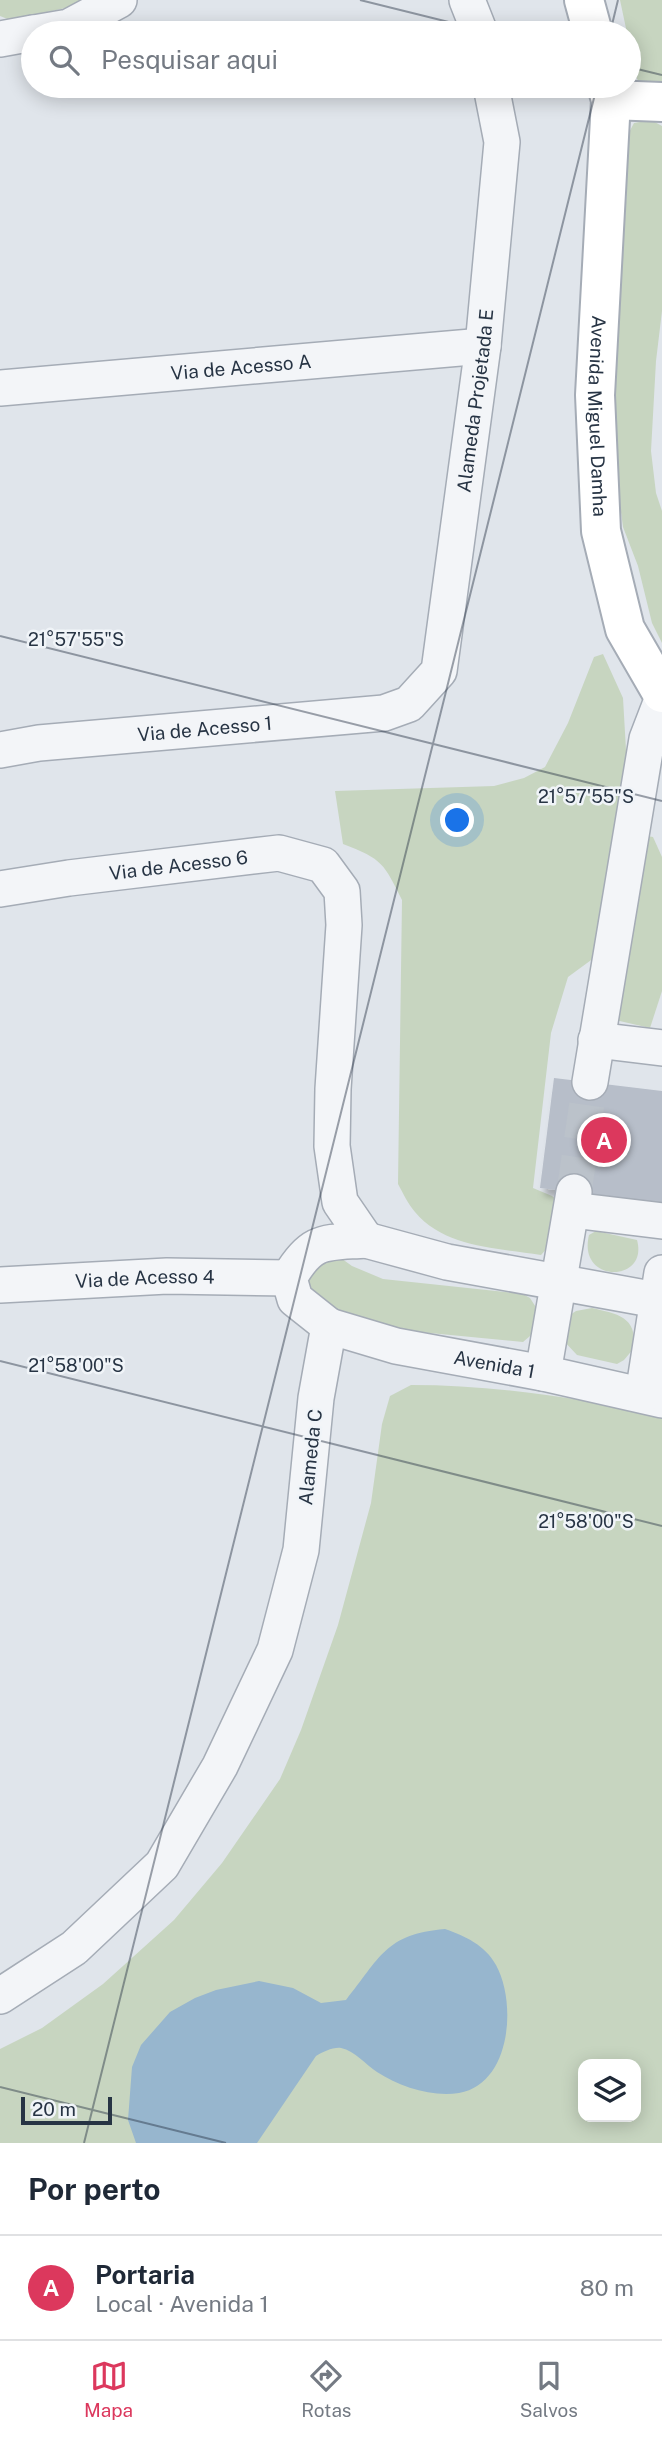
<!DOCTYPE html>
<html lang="pt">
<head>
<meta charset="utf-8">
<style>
  body { margin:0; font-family:"Public Sans",sans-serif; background:#f6f6f7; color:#1f2937 }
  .controls { position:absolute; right:21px; bottom:21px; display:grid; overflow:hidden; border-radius:14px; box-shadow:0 4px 18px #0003 }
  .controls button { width:63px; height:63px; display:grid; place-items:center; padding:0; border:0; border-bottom:2px solid #e0e1e3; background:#fff; color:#1f2937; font:35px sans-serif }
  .scale { position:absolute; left:21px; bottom:18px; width:91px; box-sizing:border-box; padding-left:7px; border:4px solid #273444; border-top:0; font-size:19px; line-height:24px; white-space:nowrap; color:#273444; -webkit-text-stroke:5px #f0f4f8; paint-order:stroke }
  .you { position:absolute; left:458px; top:821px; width:24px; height:24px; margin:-18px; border:5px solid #fff; border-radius:50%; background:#1a73e8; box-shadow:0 0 0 10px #1a73e833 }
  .badge { display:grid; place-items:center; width:46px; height:46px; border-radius:50%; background:#dc385d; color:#fff; font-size:23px; font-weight:700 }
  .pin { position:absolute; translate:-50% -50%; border:4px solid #fff; box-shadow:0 2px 7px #0006 }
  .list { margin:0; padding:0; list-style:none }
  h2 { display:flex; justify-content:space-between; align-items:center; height:91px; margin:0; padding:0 28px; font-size:30px }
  h2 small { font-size:23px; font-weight:400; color:#747a83 }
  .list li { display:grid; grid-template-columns:46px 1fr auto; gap:21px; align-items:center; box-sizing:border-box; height:105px; padding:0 28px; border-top:2px solid #e0e1e3 }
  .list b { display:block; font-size:26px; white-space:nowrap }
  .list p { margin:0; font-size:23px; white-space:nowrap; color:#747a83 }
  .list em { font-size:23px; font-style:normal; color:#747a83 }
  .icon { flex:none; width:38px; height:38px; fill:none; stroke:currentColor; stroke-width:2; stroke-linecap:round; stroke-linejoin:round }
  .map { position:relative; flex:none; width:662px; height:2143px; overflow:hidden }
  .search { position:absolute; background:#fff; box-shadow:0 4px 18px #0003; left:21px; right:21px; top:21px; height:77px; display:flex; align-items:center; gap:18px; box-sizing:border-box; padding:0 24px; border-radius:38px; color:#747a83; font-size:26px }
  .sheet { height:196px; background:#fff }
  nav { display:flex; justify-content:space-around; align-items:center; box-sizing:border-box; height:98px; border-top:2px solid #e0e1e3; background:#fff; font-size:19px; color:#747a83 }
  nav a { display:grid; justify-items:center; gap:4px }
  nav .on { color:#dc385d }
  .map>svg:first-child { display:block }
</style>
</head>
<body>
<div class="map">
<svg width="662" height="2143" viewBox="0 0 662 2143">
  <defs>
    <filter id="shadow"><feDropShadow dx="4.5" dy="8" stdDeviation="3.5" flood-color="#0004"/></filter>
  </defs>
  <rect width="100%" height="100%" fill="#e0e5eb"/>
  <g fill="#c7d5c0" fill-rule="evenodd">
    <path d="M0,0H80L75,6L10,20L0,16Z"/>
    <path d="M620,0H662V96L645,92L636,77L629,33H627Z"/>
    <path d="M651,120L662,126V311L656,361L651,451L656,493L662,511V643L652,623L638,566L623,527L611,437L627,187L624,142L634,123Z"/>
    <path d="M603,654L623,698L627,767L598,955L568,977L551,1033L533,1188L552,1196L566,1207L557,1237L541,1255C498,1248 445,1248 415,1212C408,1204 403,1193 398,1184L402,900C384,864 383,859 343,844L335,791L494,786L524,778L545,767L568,723L594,657Z"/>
    <path d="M642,835L653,837L662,857V991L650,1028L611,1019Z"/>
    <path d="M596,1231L637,1240C649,1283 577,1284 589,1235Z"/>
    <path d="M338,1256L352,1266L383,1279L523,1294L530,1298L539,1312L536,1331L523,1342L347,1325L296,1275Z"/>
    <path d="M592,1308C617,1314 637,1316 634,1348L624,1360L617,1364L577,1355L563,1340L570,1315L576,1311Z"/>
    <path d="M411,1385C496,1385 578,1398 662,1415V2143H0V2049L42,2028L103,1984L174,1920L222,1863L280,1779L301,1730L338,1625L371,1503L382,1424L390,1396ZM583,2064H636V2117H583Z"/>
  </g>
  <path fill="#97b6ce" d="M445,1929C465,1936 485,1945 496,1965C517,2003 511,2084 459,2093C431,2097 400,2087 377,2072C366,2065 355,2051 341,2048C333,2047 323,2052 316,2056L257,2143H136L128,2120L132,2067L141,2045L170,2012L195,1998L216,1990L259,1981L293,1988L321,2003L346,2000C380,1958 385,1934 445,1929Z"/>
  <path fill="#b7bec9" filter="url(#shadow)" d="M554,1078L662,1091V1203L540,1188Z"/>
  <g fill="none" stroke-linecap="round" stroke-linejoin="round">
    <path stroke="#bbc2ca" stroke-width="35" stroke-dasharray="35 18" stroke-linecap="butt" d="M574,1192L590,1082"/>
    <g stroke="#a5acb6" stroke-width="38">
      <g id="street">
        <path d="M467,0L480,33"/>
        <path d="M34,33L69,27L119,0"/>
        <path d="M0,39L33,33"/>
        <path id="s1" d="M0,388L483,346"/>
        <path id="s2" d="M0,750L39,743L384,713L409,704L439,671L483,346L502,142L491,86"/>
        <path id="s3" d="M0,889L69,878L279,853L323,865L342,891L344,925L333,1089L332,1146L340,1202L366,1240C325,1243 312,1238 289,1278L295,1299L329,1326L316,1398L301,1550L275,1650L220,1766L162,1865L74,1948L0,1996"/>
        <path d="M596,1040L662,1048"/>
        <path d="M590,1082L647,739L662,700"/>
        <path d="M572,1210L662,1221"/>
        <path d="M366,1240L447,1262L662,1301"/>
        <path id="s4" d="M0,1285L167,1276L289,1278"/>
        <path id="s5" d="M329,1326L396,1346L543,1373L662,1400"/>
        <path d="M543,1373L574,1192"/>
        <path d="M643,1395L662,1273"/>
      </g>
    </g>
    <g stroke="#a5acb6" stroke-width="42">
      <g id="secondary">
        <path d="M584,0L593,33"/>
        <path id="s6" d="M607,86L611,100L595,395L601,531L625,629L662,693"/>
        <path d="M611,100L662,102"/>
      </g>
    </g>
    <use href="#street" stroke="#f3f5f8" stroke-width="35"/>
    <use href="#secondary" stroke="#fff" stroke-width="38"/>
  </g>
  <path fill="none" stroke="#273444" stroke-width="2" stroke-opacity="0.45" d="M360,0L493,33M610,33L618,0M629,67L662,75M0,636L662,801M0,1361L662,1526M0,2087L226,2143M84,2143L597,86"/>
  <g text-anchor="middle" stroke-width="5" stroke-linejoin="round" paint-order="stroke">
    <g font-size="19" fill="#273444" stroke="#f0f4f8">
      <text dy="7" stroke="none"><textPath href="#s1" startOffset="242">Via de Acesso A</textPath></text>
      <text dy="7" stroke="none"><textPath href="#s2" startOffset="730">Alameda Projetada E</textPath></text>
      <text dy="7" stroke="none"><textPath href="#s6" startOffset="331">Avenida Miguel Damha</textPath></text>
      <text dy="7" stroke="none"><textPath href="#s2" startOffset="206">Via de Acesso 1</textPath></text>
      <text dy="7" stroke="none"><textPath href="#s3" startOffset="180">Via de Acesso 6</textPath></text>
      <text dy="7" stroke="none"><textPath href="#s4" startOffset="145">Via de Acesso 4</textPath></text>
      <text dy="7" stroke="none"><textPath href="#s5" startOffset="170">Avenida 1</textPath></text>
      <text transform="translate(310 1457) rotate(-84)" y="7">Alameda C</text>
    </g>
  </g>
  <g font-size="18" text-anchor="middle" fill="#273444" stroke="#f0f4f8" stroke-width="5" stroke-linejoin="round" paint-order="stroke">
    <text x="76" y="646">21°57'55"S</text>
    <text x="586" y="803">21°57'55"S</text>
    <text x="76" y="1372">21°58'00"S</text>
    <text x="586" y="1528">21°58'00"S</text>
  </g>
</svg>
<div class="controls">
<button><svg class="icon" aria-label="layers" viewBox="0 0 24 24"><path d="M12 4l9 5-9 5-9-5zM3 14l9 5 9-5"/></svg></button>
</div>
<div class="scale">20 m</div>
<div class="you"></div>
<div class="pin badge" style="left:604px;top:1140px">A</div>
<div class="search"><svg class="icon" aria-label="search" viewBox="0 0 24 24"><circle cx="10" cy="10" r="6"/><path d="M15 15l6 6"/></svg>Pesquisar aqui</div>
</div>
<section class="sheet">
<h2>Por perto<small></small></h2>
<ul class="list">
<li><span class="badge">A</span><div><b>Portaria</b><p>Local · Avenida 1</p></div><em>80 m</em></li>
</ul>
</section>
<nav>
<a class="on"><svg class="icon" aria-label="map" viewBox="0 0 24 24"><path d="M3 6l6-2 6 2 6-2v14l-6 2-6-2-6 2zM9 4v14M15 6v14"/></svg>Mapa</a>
<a><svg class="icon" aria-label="directions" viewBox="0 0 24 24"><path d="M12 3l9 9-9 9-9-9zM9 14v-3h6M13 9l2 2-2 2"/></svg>Rotas</a>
<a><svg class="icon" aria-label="saved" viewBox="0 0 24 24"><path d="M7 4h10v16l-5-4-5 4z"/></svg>Salvos</a>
</nav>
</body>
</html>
